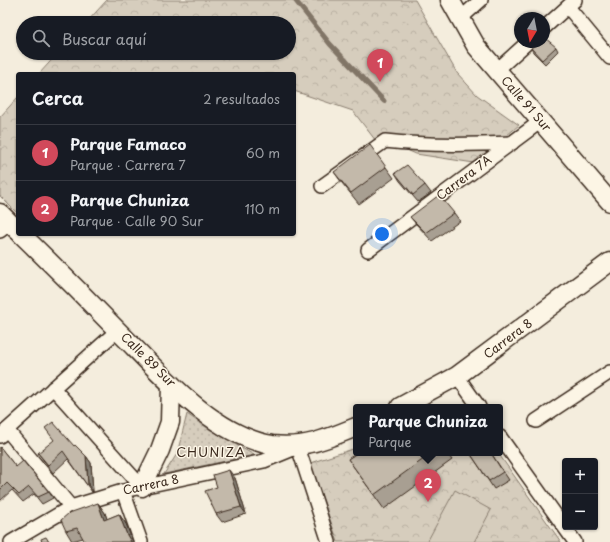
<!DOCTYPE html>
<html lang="es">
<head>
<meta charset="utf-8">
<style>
  body { margin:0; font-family:"Playpen Sans",sans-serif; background:#20242c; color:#f1f3f6 }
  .controls { position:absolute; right:12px; bottom:12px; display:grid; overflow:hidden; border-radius:4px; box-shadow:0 1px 3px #0004 }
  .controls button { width:36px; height:36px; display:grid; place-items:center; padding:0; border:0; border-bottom:1px solid #363941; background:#171b24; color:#f1f3f6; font:20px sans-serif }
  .compass { position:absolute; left:514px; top:12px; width:36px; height:36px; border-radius:50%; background:#171b24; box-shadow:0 1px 3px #0004; rotate:190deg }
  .you { position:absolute; left:382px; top:234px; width:14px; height:14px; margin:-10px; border:3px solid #fff; border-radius:50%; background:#1a73e8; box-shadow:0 0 0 6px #1a73e833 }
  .badge { display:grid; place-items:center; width:26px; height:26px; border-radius:50%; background:#d1495b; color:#fff; font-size:13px; font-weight:700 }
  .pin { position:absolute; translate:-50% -33px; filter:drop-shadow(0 1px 2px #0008) }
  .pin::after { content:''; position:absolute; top:21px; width:14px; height:12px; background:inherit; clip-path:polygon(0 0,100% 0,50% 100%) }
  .popup { position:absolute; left:353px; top:404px; width:150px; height:52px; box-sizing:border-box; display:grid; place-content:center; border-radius:4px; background:#171b24; filter:drop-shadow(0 1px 3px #0005); font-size:13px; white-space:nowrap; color:#9ea1a6 }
  .popup b { font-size:15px; color:#f1f3f6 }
  .popup::after { content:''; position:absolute; left:50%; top:100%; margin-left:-8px; border:8px solid transparent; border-top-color:#171b24 }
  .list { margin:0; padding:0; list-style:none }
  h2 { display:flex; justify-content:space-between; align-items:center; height:52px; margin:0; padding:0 16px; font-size:17px }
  h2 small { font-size:13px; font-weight:400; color:#9ea1a6 }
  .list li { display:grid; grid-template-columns:26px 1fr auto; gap:12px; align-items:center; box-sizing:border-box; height:56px; padding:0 16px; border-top:1px solid #363941 }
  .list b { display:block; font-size:15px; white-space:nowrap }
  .list p { margin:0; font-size:13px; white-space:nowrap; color:#9ea1a6 }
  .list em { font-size:13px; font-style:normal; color:#9ea1a6 }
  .icon { flex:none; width:22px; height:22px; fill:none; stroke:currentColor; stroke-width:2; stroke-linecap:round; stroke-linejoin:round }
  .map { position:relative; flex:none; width:610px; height:542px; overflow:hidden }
  .search { position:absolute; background:#171b24; box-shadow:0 1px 3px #0004; left:16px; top:16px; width:280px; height:44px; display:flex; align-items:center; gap:10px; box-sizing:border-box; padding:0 14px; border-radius:22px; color:#9ea1a6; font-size:15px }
  .panel { position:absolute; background:#171b24; box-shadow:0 1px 3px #0004; left:16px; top:72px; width:280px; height:164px; border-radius:4px }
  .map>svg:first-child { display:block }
</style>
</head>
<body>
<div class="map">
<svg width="610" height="542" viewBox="0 0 610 542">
  <defs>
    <pattern id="grass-dots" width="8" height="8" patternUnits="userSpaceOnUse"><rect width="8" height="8" fill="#d6cdbd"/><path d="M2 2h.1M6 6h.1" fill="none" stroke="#b9b0a2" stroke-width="1.8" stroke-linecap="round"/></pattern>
    <pattern id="park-crowns" width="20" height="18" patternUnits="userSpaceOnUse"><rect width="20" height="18" fill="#d6cdbd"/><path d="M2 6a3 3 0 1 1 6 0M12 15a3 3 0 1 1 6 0" fill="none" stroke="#b9b0a2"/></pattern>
  </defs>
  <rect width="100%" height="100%" fill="#f4eddd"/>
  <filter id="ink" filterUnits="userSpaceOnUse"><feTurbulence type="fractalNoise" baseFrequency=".025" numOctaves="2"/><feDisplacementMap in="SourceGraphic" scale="8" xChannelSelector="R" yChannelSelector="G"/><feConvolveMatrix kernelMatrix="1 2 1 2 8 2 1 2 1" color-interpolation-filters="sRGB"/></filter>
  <g filter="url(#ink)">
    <path fill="url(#grass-dots)" stroke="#887c6e" d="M187,414L209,429L254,455L164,474L177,454Z"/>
    <g fill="url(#park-crowns)" stroke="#887c6e">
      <path d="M107,0H415L457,73L477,95L519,125L474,163L416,154L386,141L379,145L353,111L294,91V74H39L58,53H289V23H86Z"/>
      <path d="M18,97V214L0,196V117Z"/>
      <path d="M356,448V453H498L561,542H338L310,463Z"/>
    </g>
    <path fill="#d6cdbd" stroke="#887c6e" d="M455,490L491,510L474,542H427Z"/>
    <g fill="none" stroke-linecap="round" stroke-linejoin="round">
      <path stroke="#817466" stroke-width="5" d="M295,0L330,44L384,101"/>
      <g stroke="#3b2a1e" stroke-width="16">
        <g id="street">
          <path d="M568,7L610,58"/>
          <path d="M460,19L481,0"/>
          <path d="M544,28L575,0"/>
          <path d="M497,70L528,42"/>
          <path d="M322,186L385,141C428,146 469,145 512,143"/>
          <path d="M0,231L10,223"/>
          <path d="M368,250L541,121"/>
          <path d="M457,376L479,407"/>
          <path d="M53,388L142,487"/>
          <path d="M536,421L610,372"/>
          <path d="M7,430L71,507"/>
          <path d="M0,436L118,330"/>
          <path d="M500,437L575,542"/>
          <path d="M123,491L141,542"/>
          <path d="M11,542L71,507L123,491L264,461L298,447L329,542"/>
        </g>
      </g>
      <g stroke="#3b2a1e" stroke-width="21">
        <g id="secondary">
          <path d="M450,0L476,46L610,202"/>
          <path d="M0,213L18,231"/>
          <path d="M21,234C55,267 89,301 122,335C161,374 214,436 272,445C303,449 327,439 356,427"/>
          <path d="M400,407L457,376L610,262"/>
          <path d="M142,487L160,450L170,422L171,384"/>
        </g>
      </g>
      <use href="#street" stroke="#fcf5e5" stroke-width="13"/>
      <use href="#secondary" stroke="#fcf5e5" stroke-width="18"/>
    </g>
    <g fill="#a89f92" stroke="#3b2a1e">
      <path d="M556,47L558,51L545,64L533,52L531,48Z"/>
      <path d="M386,167L394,178L359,204L342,183L334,172Z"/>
      <path d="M395,173L425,185L431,193L418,202L400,181Z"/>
      <path d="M454,213L460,221L432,241L416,224L410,217Z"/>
      <path d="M74,446L86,456L91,463L93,492H92L68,459L53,473L38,453Z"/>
      <path d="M0,447L16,467L49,492L53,498L42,504L34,494L23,502L12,490L0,501Z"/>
      <path d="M357,453H447L452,460L384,509L348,459Z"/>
      <path d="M470,453H491L509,480L494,489Z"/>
      <path d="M235,478L246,514L222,522L216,514L217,487Z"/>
      <path d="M98,503L105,513L107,519L119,514L126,524L83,538L72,541L66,531Z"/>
    </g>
    <g fill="#888277" stroke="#3b2a1e">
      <path d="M86,456L91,463L93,492L88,485Z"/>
      <path d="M229,470L235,478L246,514L241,507Z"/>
      <path d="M98,503L105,513L111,530L104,520Z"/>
      <path d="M119,514L126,524L133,542H131L127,535Z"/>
    </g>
    <g fill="#c3b9aa" stroke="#3b2a1e">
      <path d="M544,38H545L556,47L542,60L531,48L539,42H544Z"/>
      <path d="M370,145L386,167L351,193L334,172Z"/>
      <path d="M407,165L425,185L413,195L395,173Z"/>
      <path d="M439,195L454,213L426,233L410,217Z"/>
      <path d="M53,422L74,446L75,445L86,456L88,485H87L63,451L48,465L38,453L54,440L45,428Z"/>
      <path d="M0,447L16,467L23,461L49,492L38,497L29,487L19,495L7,483L0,490Z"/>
      <path d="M357,453H432L374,495L348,459Z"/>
      <path d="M470,453H491L503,472L489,481Z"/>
      <path d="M229,470L241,507L216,514L205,491L217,487L213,475Z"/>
      <path d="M98,503L104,520L119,514L127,535L131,542H85L77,528L66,531L61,520L69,513Z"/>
      <path d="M46,537L49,542H42L41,539Z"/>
    </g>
  </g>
  <g text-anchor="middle" stroke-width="3" stroke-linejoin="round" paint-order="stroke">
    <g font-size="12" fill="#3b2a1e" stroke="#fcf5e5">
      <text transform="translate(526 104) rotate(49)" y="4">Calle 91 Sur</text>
      <text transform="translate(464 178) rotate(-37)" y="4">Carrera 7A</text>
      <text transform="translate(508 339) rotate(-37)" y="4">Carrera 8</text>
      <text transform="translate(148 360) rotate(45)" y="4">Calle 89 Sur</text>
      <text transform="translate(151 485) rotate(-12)" y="4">Carrera 8</text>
    </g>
    <g font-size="13" letter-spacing="1" fill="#3b2a1e" stroke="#fcf5e5">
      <text x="211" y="457">CHUNIZA</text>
    </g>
  </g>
</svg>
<div class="controls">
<button>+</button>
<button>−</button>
</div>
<svg class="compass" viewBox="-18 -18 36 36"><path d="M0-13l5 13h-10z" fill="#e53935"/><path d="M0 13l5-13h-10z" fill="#9ea1a6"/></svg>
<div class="you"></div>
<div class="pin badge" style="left:380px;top:82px">1</div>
<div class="pin badge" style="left:428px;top:502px">2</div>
<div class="popup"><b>Parque Chuniza</b>Parque</div>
<div class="search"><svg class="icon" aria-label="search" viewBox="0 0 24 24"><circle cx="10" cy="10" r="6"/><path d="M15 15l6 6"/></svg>Buscar aquí</div>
<section class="panel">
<h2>Cerca<small>2 resultados</small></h2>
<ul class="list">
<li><span class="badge">1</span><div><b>Parque Famaco</b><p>Parque · Carrera 7</p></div><em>60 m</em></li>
<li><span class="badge">2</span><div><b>Parque Chuniza</b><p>Parque · Calle 90 Sur</p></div><em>110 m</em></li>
</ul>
</section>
</div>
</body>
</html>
